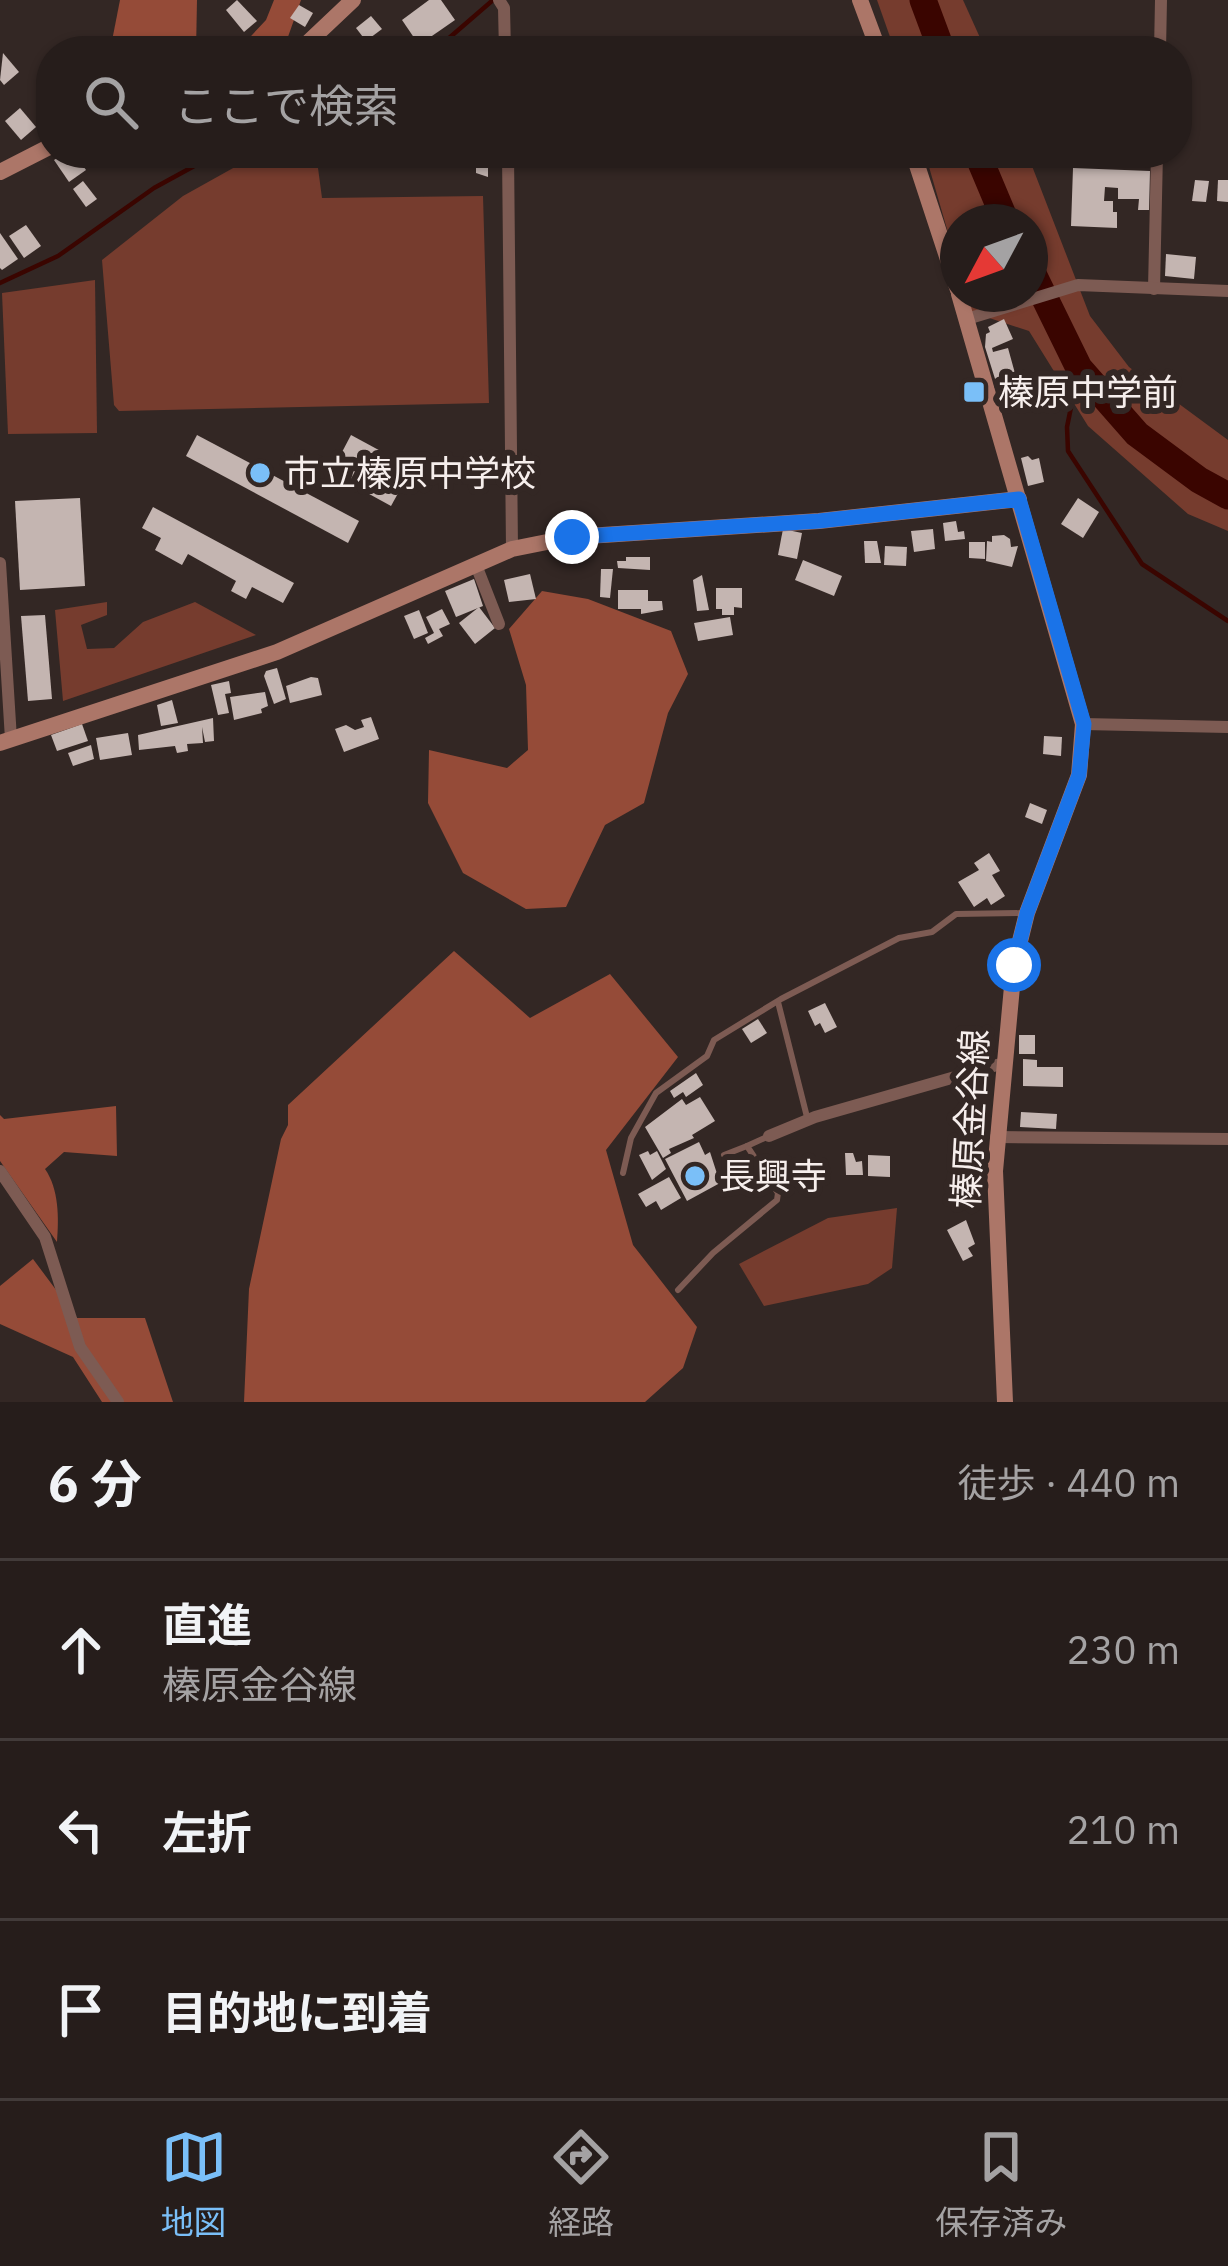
<!DOCTYPE html>
<html lang="ja">
<head>
<meta charset="utf-8">
<style>
  body { margin:0; font-family:"IBM Plex Sans","Noto Sans JP",sans-serif; background:#322a28; color:#f1f3f6 }
  .compass { position:absolute; left:940px; top:204px; width:108px; height:108px; border-radius:50%; background:#261d1b; box-shadow:0 3px 9px #0004; rotate:229deg }
  .stop { position:absolute; width:36px; height:36px; margin:-27px; border:9px solid #1a73e8; border-radius:50%; background:#fff }
  .stop.end { background:#1a73e8; border-color:#fff; box-shadow:0 3px 12px #0008 }
  .list { margin:0; padding:0; list-style:none }
  h2 { display:flex; justify-content:space-between; align-items:center; height:156px; margin:0; padding:0 48px; font-size:51px }
  h2 small { font-size:39px; font-weight:400; color:#a4a2a3 }
  .list li { display:grid; grid-template-columns:78px 1fr auto; gap:36px; align-items:center; box-sizing:border-box; height:180px; padding:0 48px; border-top:3px solid #423b3a }
  .list b { display:block; font-size:45px; white-space:nowrap }
  .list p { margin:0; font-size:39px; white-space:nowrap; color:#a4a2a3 }
  .list em { font-size:39px; font-style:normal; color:#a4a2a3 }
  .icon { flex:none; width:66px; height:66px; fill:none; stroke:currentColor; stroke-width:2; stroke-linecap:round; stroke-linejoin:round }
  .map { position:relative; flex:none; width:1228px; height:1402px; overflow:hidden }
  .search { position:absolute; background:#261d1b; box-shadow:0 3px 9px #0004; left:36px; right:36px; top:36px; height:132px; display:flex; align-items:center; gap:30px; box-sizing:border-box; padding:0 42px; border-radius:48px; color:#a4a2a3; font-size:45px }
  .sheet { height:696px; background:#261d1b }
  nav { display:flex; justify-content:space-around; align-items:center; box-sizing:border-box; height:168px; border-top:3px solid #423b3a; background:#261d1b; font-size:33px; color:#a4a2a3 }
  nav a { display:grid; justify-items:center; gap:6px }
  nav .on { color:#7abff8 }
  .map>svg:first-child { display:block }
</style>
</head>
<body>
<div class="map">
<svg width="1228" height="1402" viewBox="0 0 1228 1402">
  <rect width="100%" height="100%" fill="#332724"/>
  <g fill="#763c2e">
    <path d="M877,0H963L986,51H895Z"/>
    <path d="M260,153H316L322,198L483,196L489,403L119,411L114,405L102,260L183,196Z"/>
    <path d="M925,153H1027L1090,316L1129,367L1228,440V531L1188,514L1088,426L1029,331L971,312L966,294H1030V222H958V267Z"/>
    <path d="M95,280L97,433L8,434L2,293Z"/>
    <path d="M107,602V615L81,625L87,649L114,648L143,622L195,602L256,635L63,701L55,610Z"/>
    <path d="M897,1208L892,1268L868,1284L764,1306L739,1264L828,1218Z"/>
  </g>
  <g fill="#954b38">
    <path d="M120,0H197L196,51H110Z"/>
    <path d="M274,0H301L283,51H237L266,20Z"/>
    <path d="M542,591L588,599L671,631L688,674L668,713L644,803L605,825L566,907L526,909L463,873L428,803L429,750L507,768L528,750L526,685L509,629Z"/>
    <path d="M454,951L530,1018L610,974L678,1057L606,1150L633,1245L697,1327L683,1368L645,1402H244L249,1289L281,1139L288,1125V1105Z"/>
    <path d="M116,1106L117,1156L64,1152L45,1169C59,1189 59,1218 57,1242L0,1161V1115L4,1119Z"/>
    <path d="M33,1259L77,1318H145L173,1402H102L73,1357L0,1324V1286Z"/>
  </g>
  <path fill="#3a0500" d="M345,153H443L444,167L346,168Z"/>
  <g fill="none" stroke-linecap="round" stroke-linejoin="round">
    <g stroke="#3a0500" stroke-width="4.5">
      <path d="M434,51L493,0"/>
      <path d="M0,283L58,256L154,188L218,153"/>
      <path d="M1079,368L1067,427L1068,451L1142,564L1228,621"/>
    </g>
    <g stroke="#3a0500" stroke-width="27">
      <path d="M923,0L942,51"/>
      <path d="M977,153L1006,222"/>
      <path d="M1030,268L1079,368L1137,434L1199,480L1228,496"/>
    </g>
  </g>
  <g fill="#c4b5b1">
    <path d="M237,0L257,21L244,32L226,10Z"/>
    <path d="M429,0H441L455,20L419,45L402,20Z"/>
    <path d="M299,5L313,13L305,27L290,18Z"/>
    <path d="M371,16L382,29L366,41L356,28Z"/>
    <path d="M3,53L19,72L4,85L0,80Z"/>
    <path d="M20,108L36,127L21,140L5,121Z"/>
    <path d="M65,153H74L86,170L69,182L54,160Z"/>
    <path d="M476,153H488V177L476,173Z"/>
    <path d="M1073,168L1150,171L1149,210H1138L1139,199H1118V188L1105,187L1104,201H1113V212H1117V228L1071,226Z"/>
    <path d="M1195,180L1209,181L1206,202L1192,201Z"/>
    <path d="M1218,180H1228V202L1217,201Z"/>
    <path d="M83,181L97,199L86,207L73,189Z"/>
    <path d="M26,225L41,246L24,258L9,236Z"/>
    <path d="M0,233L18,259L2,270L0,268Z"/>
    <path d="M1166,254L1196,257L1194,279L1165,276Z"/>
    <path d="M1004,319L1013,339L992,348L993,352L1008,348L1016,377L996,382L985,347L986,334L990,332L988,327Z"/>
    <path d="M197,435L359,521L348,543L186,456Z"/>
    <path d="M351,435L412,468L391,506L331,473Z"/>
    <path d="M1028,456L1032,460L1039,458L1044,482L1028,486L1021,458Z"/>
    <path d="M80,498L85,586L20,590L15,501Z"/>
    <path d="M1078,498L1099,512L1083,538L1061,524Z"/>
    <path d="M153,507L294,583L283,603L252,587L246,599L231,591L236,581L188,554L182,565L155,550L161,538L142,528Z"/>
    <path d="M956,521L958,532L964,531L965,539L945,541L943,523Z"/>
    <path d="M783,529L802,533L797,559L778,555Z"/>
    <path d="M933,529L935,549L914,552L911,531Z"/>
    <path d="M1004,535L1010,539L1011,547L1018,546L1012,567L986,561L987,541L992,542V536Z"/>
    <path d="M864,541H877L881,563H865Z"/>
    <path d="M969,542H985V559L969,558Z"/>
    <path d="M885,546L907,547L906,566L884,565Z"/>
    <path d="M626,557H650V570L618,568L617,561H626Z"/>
    <path d="M803,560L842,576L834,596L795,580Z"/>
    <path d="M601,569H613L610,598L600,597Z"/>
    <path d="M530,574L536,599L509,602L504,580Z"/>
    <path d="M702,575L709,610L697,611L693,580Z"/>
    <path d="M474,579L483,606L456,617L445,591Z"/>
    <path d="M716,588H742V608L734,607V615H722V609H716Z"/>
    <path d="M618,590H648V601H662L663,610L641,614V609H618Z"/>
    <path d="M479,607L495,628L475,644L459,623Z"/>
    <path d="M442,609L450,624L439,629L443,636L428,644L425,638L434,633L426,617Z"/>
    <path d="M419,610L428,633L414,639L404,616Z"/>
    <path d="M45,615L52,699L28,701L21,616Z"/>
    <path d="M730,617L733,635L698,641L694,623Z"/>
    <path d="M277,668L286,699L274,704L264,676L266,671Z"/>
    <path d="M311,677L318,678L322,695L290,703L286,686Z"/>
    <path d="M229,681L231,693L225,694L229,713L218,715L211,685Z"/>
    <path d="M265,692L268,706L261,709L262,713L234,720L230,697Z"/>
    <path d="M172,700L178,723L161,726L157,705Z"/>
    <path d="M371,717L379,739L344,752L335,729L346,725L355,730L364,727L361,720Z"/>
    <path d="M213,718L214,741L205,742L202,727L203,743L187,744L188,751L177,753L175,746L139,750L138,735Z"/>
    <path d="M82,724L88,741L57,751L51,735Z"/>
    <path d="M128,733L132,755L100,760L96,738Z"/>
    <path d="M1044,736L1062,737L1061,756L1043,754Z"/>
    <path d="M91,745L94,759L73,766L68,753Z"/>
    <path d="M1030,803L1047,810L1042,824L1025,817Z"/>
    <path d="M989,853L1000,871L992,875L1005,896L991,905L987,898L974,907L958,882L979,870L974,863Z"/>
    <path d="M825,1003L837,1027L825,1033L820,1023L815,1026L808,1011Z"/>
    <path d="M758,1019L767,1033L751,1043L742,1029Z"/>
    <rect x="1019" y="1035" width="16" height="19"/>
    <path d="M1023,1059L1037,1060V1067H1063V1087L1023,1086Z"/>
    <path d="M696,1073L703,1085L686,1097L683,1092L674,1098L670,1091Z"/>
    <path d="M700,1097L715,1121L692,1135L694,1138L669,1149L671,1153L663,1158L645,1127L682,1099L686,1105Z"/>
    <path d="M1021,1112L1057,1114L1056,1129L1020,1127Z"/>
    <path d="M699,1142L705,1155L710,1152L720,1183L687,1201L665,1159Z"/>
    <path d="M648,1151L650,1155L657,1151L666,1169L652,1180L639,1155Z"/>
    <path d="M845,1153H853L856,1162L862,1161L863,1175H846Z"/>
    <path d="M868,1155L890,1156V1177L868,1176Z"/>
    <path d="M976,1175L979,1200L964,1202L960,1177Z"/>
    <path d="M669,1177L681,1198L661,1210L656,1201L646,1207L638,1194Z"/>
    <path d="M966,1220L975,1244L968,1248L973,1256L963,1261L947,1230Z"/>
  </g>
  <g fill="none" stroke-linecap="round" stroke-linejoin="round">
    <g stroke="#7d5b53" stroke-width="6">
      <path d="M778,1002L807,1117"/>
      <path d="M724,1155L747,1146"/>
      <path d="M623,1173L631,1138L656,1093L707,1056L714,1040L781,999L899,938L932,932L956,914L1025,913"/>
      <path d="M678,1290L713,1253L777,1200L778,1193L747,1146L769,1136"/>
    </g>
    <g stroke="#7d5b53" stroke-width="12">
      <path d="M499,0L504,8L505,51"/>
      <path d="M1160,51L1161,0"/>
      <path d="M508,153L512,549"/>
      <path d="M1154,289L1157,153"/>
      <path d="M967,319L1078,285L1228,291"/>
      <path d="M0,563L11,739"/>
      <path d="M476,565L499,624"/>
      <path d="M1083,724L1228,727"/>
      <path d="M769,1136L815,1117L1004,1063"/>
      <path d="M996,1137L1228,1139"/>
      <path d="M0,1171L45,1237L80,1347L118,1402"/>
    </g>
    <g stroke="#ac7668" stroke-width="16">
      <path d="M860,0L879,51"/>
      <path d="M299,51L353,0"/>
      <path d="M913,153L958,290"/>
      <path d="M0,172L51,146"/>
      <path d="M959,294L1083,724L1079,775L1027,913L1014,965L995,1171L1005,1402"/>
      <path d="M0,743L277,652L512,549L572,537L819,521L1019,499"/>
    </g>
  </g>
  <g fill="none" stroke-linecap="round" stroke-linejoin="round">
    <path stroke="#1a73e8" stroke-width="15" d="M572,537L819,521L1019,499L1084,724L1079,775L1027,913L1014,965"/>
  </g>
  <g fill="#7abff8" stroke="#332724" stroke-width="4.5">
    <rect x="962" y="380" width="24" height="24" rx="6"/>
    <circle cx="260" cy="473" r="12"/>
    <circle cx="695" cy="1176" r="12"/>
  </g>
  <g text-anchor="middle" stroke-width="12" stroke-linejoin="round" paint-order="stroke">
    <g font-size="36" fill="#f6eeec" stroke="#332724" text-anchor="start">
      <text x="998" y="405">榛原中学前</text>
      <text x="284" y="486">市立榛原中学校</text>
      <text x="719" y="1189">長興寺</text>
    </g>
    <g font-size="36" fill="#f6eeec" stroke="#332724">
      <text transform="translate(970 1119) rotate(-87)" y="13">榛原金谷線</text>
    </g>
  </g>
</svg>
<svg class="compass" viewBox="-18 -18 36 36"><path d="M0-13l5 13h-10z" fill="#e53935"/><path d="M0 13l5-13h-10z" fill="#a4a2a3"/></svg>
<div class="stop" style="left:1014px;top:965px"></div>
<div class="stop end" style="left:572px;top:537px"></div>
<div class="search"><svg class="icon" aria-label="search" viewBox="0 0 24 24"><circle cx="10" cy="10" r="6"/><path d="M15 15l6 6"/></svg>ここで検索</div>
</div>
<section class="sheet">
<h2>6 分<small>徒歩 · 440 m</small></h2>
<ul class="list">
<li><svg class="icon" aria-label="ahead" viewBox="0 0 24 24"><path d="M12 20V5M6 11l6-6 6 6"/></svg><div><b>直進</b><p>榛原金谷線</p></div><em>230 m</em></li>
<li><svg class="icon" aria-label="left" viewBox="0 0 24 24"><path d="M17 20v-9H6M10 6l-5 5 5 5"/></svg><div><b>左折</b></div><em>210 m</em></li>
<li><svg class="icon" aria-label="arrive" viewBox="0 0 24 24"><path d="M6 21V4h12l-3 4 3 4H6"/></svg><div><b>目的地に到着</b></div></li>
</ul>
</section>
<nav>
<a class="on"><svg class="icon" aria-label="map" viewBox="0 0 24 24"><path d="M3 6l6-2 6 2 6-2v14l-6 2-6-2-6 2zM9 4v14M15 6v14"/></svg>地図</a>
<a><svg class="icon" aria-label="directions" viewBox="0 0 24 24"><path d="M12 3l9 9-9 9-9-9zM9 14v-3h6M13 9l2 2-2 2"/></svg>経路</a>
<a><svg class="icon" aria-label="saved" viewBox="0 0 24 24"><path d="M7 4h10v16l-5-4-5 4z"/></svg>保存済み</a>
</nav>
</body>
</html>
